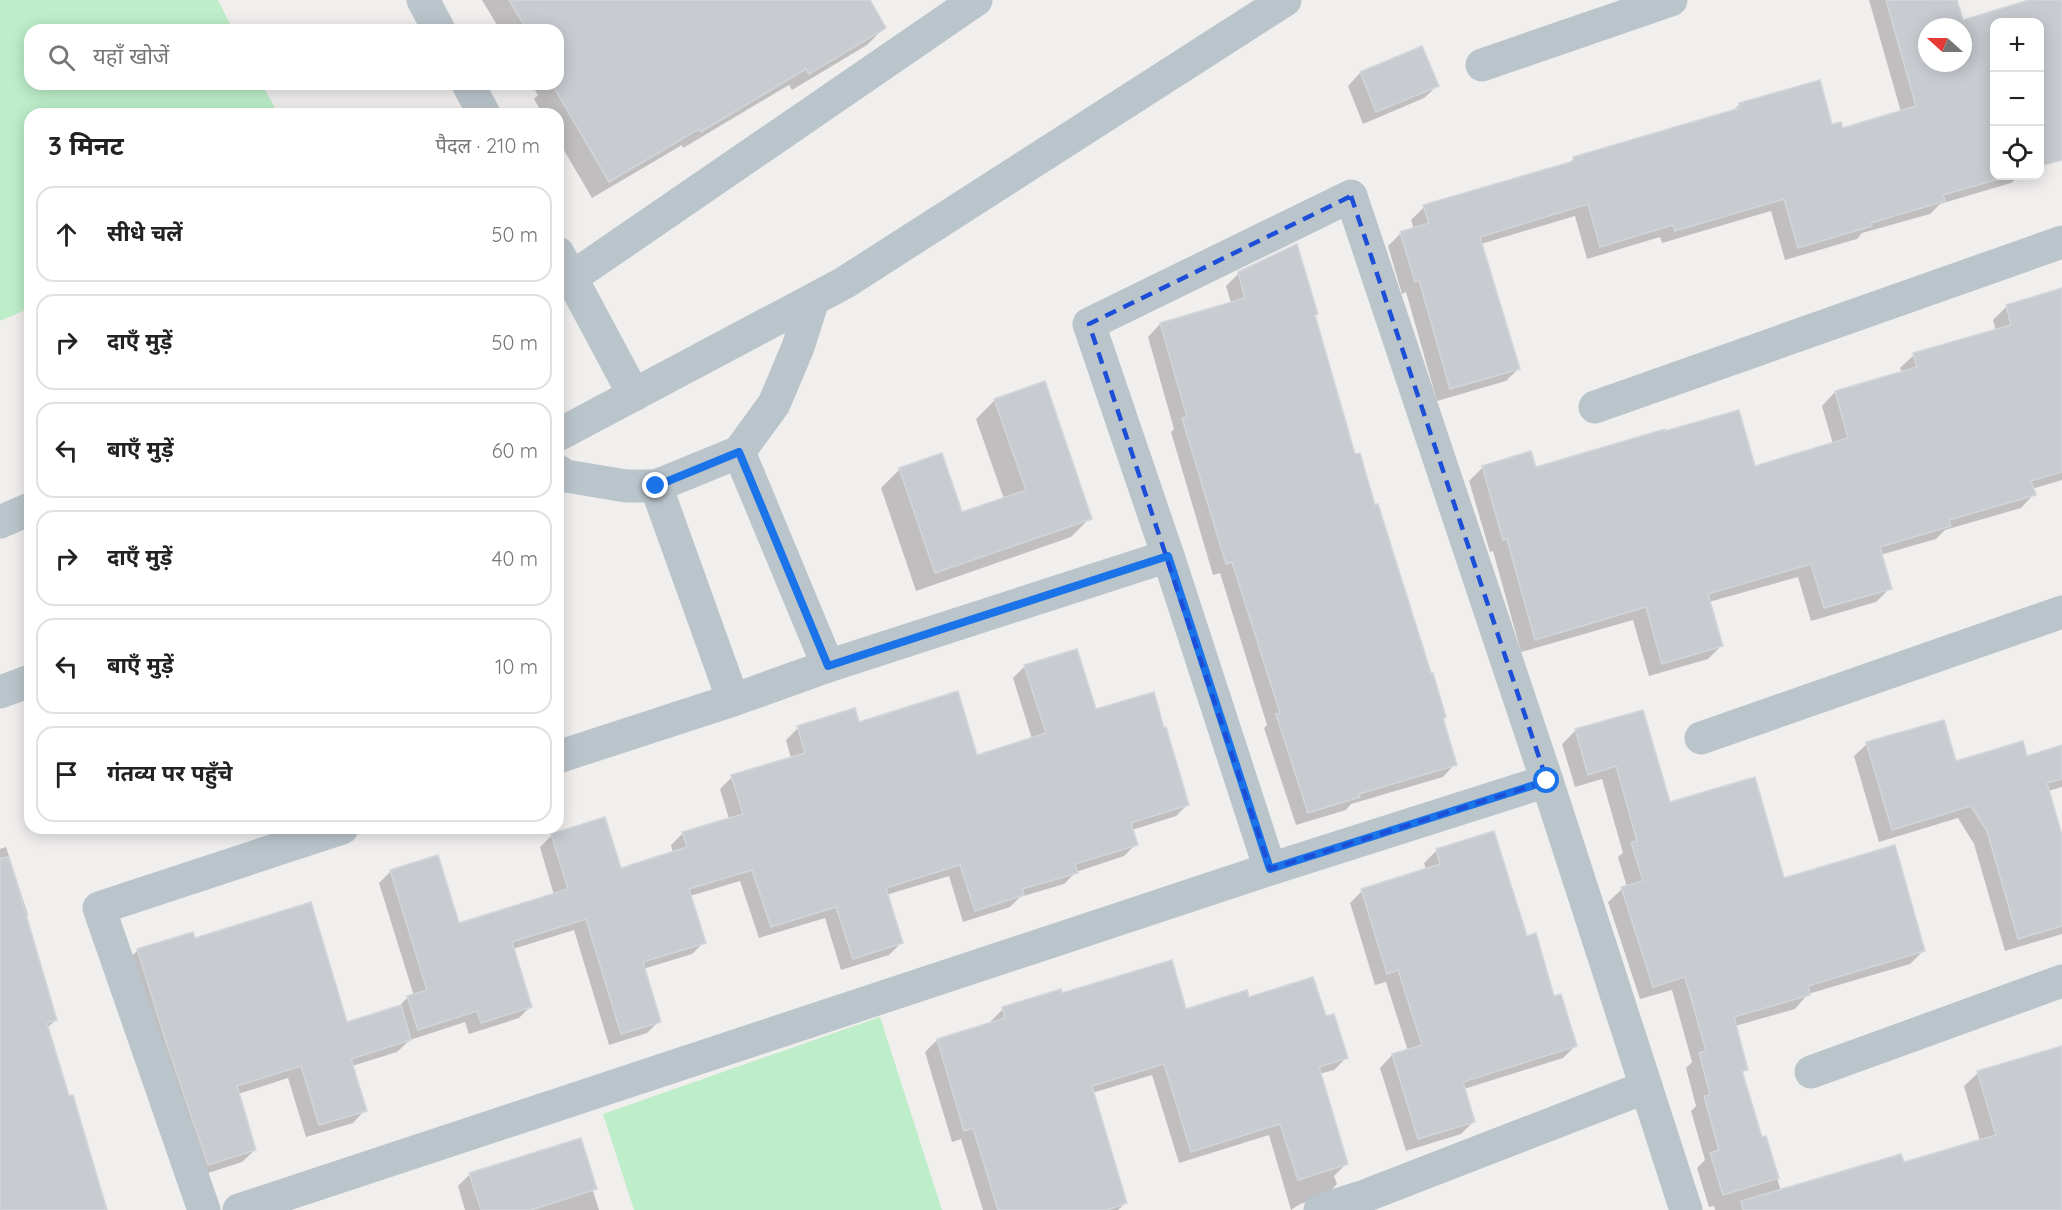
<!DOCTYPE html>
<html lang="hi">
<head>
<meta charset="utf-8">
<style>
  body { margin:0; font-family:Quicksand,"Noto Sans Devanagari",sans-serif; background:#f2f2f2; color:#222 }
  .controls { position:absolute; right:18px; top:18px; display:grid; overflow:hidden; border-radius:12px; box-shadow:0 3px 15px #0003 }
  .controls button { width:54px; height:54px; display:grid; place-items:center; padding:0; border:0; border-bottom:2px solid #e0e0e0; background:#fff; color:#222; font:30px sans-serif }
  .compass { position:absolute; left:1918px; top:18px; width:54px; height:54px; border-radius:50%; background:#fff; box-shadow:0 3px 15px #0003; rotate:291deg }
  .stop { position:absolute; width:18px; height:18px; margin:-14px; border:4px solid #1a73e8; border-radius:50%; background:#fff }
  .stop.end { background:#1a73e8; border-color:#fff; box-shadow:0 2px 6px #0008 }
  .list { margin:0; padding:0; list-style:none }
  h2 { display:flex; justify-content:space-between; align-items:center; height:78px; margin:0; padding:0 24px; font-size:26px }
  h2 small { font-size:20px; font-weight:400; color:#767676 }
  .list li { display:grid; grid-template-columns:39px 1fr auto; gap:18px; align-items:center; box-sizing:border-box; height:96px; margin:0 12px 12px; padding:0 12px; border:2px solid #e0e0e0; border-radius:18px }
  .list b { display:block; font-size:22px; white-space:nowrap }
  .list em { font-size:20px; font-style:normal; color:#767676 }
  .icon { flex:none; width:33px; height:33px; fill:none; stroke:currentColor; stroke-width:2; stroke-linecap:round; stroke-linejoin:round }
  .map { position:relative; flex:none; width:2062px; height:1210px; overflow:hidden }
  .search { position:absolute; background:#fff; box-shadow:0 3px 15px #0003; left:24px; top:24px; width:540px; height:66px; display:flex; align-items:center; gap:15px; box-sizing:border-box; padding:0 21px; border-radius:18px; color:#767676; font-size:22px }
  .panel { position:absolute; background:#fff; box-shadow:0 3px 15px #0003; left:24px; top:108px; width:540px; height:726px; border-radius:18px }
  .map>svg:first-child { display:block }
</style>
</head>
<body>
<div class="map">
<svg width="2062" height="1210" viewBox="0 0 2062 1210">
  <rect width="100%" height="100%" fill="#f1eeee"/>
  <g fill="#bdeec9">
    <path d="M0,0H218L233,30H30V84H262L278,114H30V308L0,321Z"/>
    <path d="M880,1017L942,1210H634L603,1114Z"/>
  </g>
  <g fill="#0003" fill-rule="evenodd">
    <path d="M482,0H868L884,28L867,45L792,90L789,85L683,148L682,145L592,198L558,140V114H543L534,99L538,95L531,84H558V30H500Z"/>
    <path d="M1869,0H1956L1962,21L2034,0H2062V129L2051,138L2040,142V22H1994V176H2019L2011,183L1940,204L1930,214L1862,233L1857,239L1785,260L1771,211L1662,243L1660,237L1587,259L1575,216L1481,244L1519,368L1506,381L1437,401L1406,292L1402,294L1388,246L1401,233L1414,229L1411,220L1424,207L1567,165L1574,158L1732,112L1739,105L1818,82L1831,126L1842,129L1901,112ZM1927,27H1963V63H1927Z"/>
    <path d="M1421,48L1437,86L1424,98L1363,124L1348,86L1360,73Z"/>
    <path d="M1296,246L1314,316L1354,456L1442,719L1455,764L1443,777L1351,804L1346,810L1296,825L1264,728L1267,725L1220,573L1213,575L1171,432L1174,429L1148,337L1160,324L1231,303L1226,286L1238,274Z"/>
    <path d="M2062,290V480L2032,489L2034,494L2021,508L1945,530L1936,539L1880,555L1890,588L1876,602L1811,621L1798,577L1709,602L1721,646L1708,659L1649,676L1633,620L1521,652L1493,551L1490,552L1469,481L1483,467L1535,469L1754,468L1833,444L1822,406L1835,392L1902,373L1900,368L1914,355L1996,331L1993,320L2006,307Z"/>
    <path d="M30,394V408L26,398Z"/>
    <path d="M995,400L1090,518L1071,537L916,591L881,488L900,469L961,514L1004,499L976,419Z"/>
    <path d="M1025,666L1095,711L1188,804L1176,816L1132,830L1136,844L1124,856L1076,872L1064,884L1020,897L1010,907L963,922L949,876L886,895L901,943L889,955L841,970L825,918L759,938L740,881L690,896L704,942L692,954L643,969L659,1021L647,1033L609,1045L574,930L513,949L531,1006L519,1018L469,1034L465,1022L410,1040L397,1052L352,1066L365,1110L353,1123L306,1137L288,1078L238,1094L255,1150L242,1162L196,1177L126,962L138,950L194,940L346,1024L397,1008L408,997L414,996L379,883L391,871L458,924L554,895L540,847L552,835L620,870L673,853L671,845L683,833L729,819L720,789L732,777L791,758L786,740L798,728L858,724L976,757L1032,739L1013,678Z"/>
    <path d="M1576,730L1669,804L1783,880L1924,950L1910,964L1808,994L1795,1009L1735,1026L1746,1069L1741,1074L1761,1139L1765,1138L1781,1191L1903,1164L1980,1141L1964,1086L1978,1073L2062,1059V1210H1715L1714,1206L1709,1207L1697,1168L1705,1160L1691,1111L1696,1106L1686,1068L1692,1062L1672,990L1640,999L1608,902L1622,889L1627,887L1618,857L1623,853L1602,779L1575,787L1562,744Z"/>
    <path d="M1867,744L1955,763L2026,758L2062,747V787L2048,791L2062,840V934L2005,951L1974,844L1958,818L1879,842L1854,756Z"/>
    <path d="M1494,833L1526,938L1575,1046L1563,1058L1464,1089L1473,1122L1461,1134L1406,1151L1380,1068L1392,1055L1408,1051L1386,982L1375,985L1350,903L1362,891L1426,870L1424,863L1436,851Z"/>
    <path d="M6,847L28,915L25,917L56,1020L47,1028L105,1210H0V849Z"/>
    <path d="M1061,995L1185,1010L1248,999L1325,1018L1346,1058L1334,1070L1319,1074L1346,1164L1334,1176L1337,1184L1325,1196L1300,1204L1291,1210L1269,1135L1179,1163L1152,1075L1092,1093L1125,1203L1118,1210H983L961,1139L952,1142L925,1052L937,1040L992,1023L991,1021L1003,1009Z"/>
    <path d="M470,1174L595,1189L593,1191L599,1210H465L458,1186Z"/>
  </g>
  <g fill="#c8ccd1" stroke="#d2d5da" stroke-width="1.5" fill-rule="evenodd">
    <path d="M509,0H870L886,28L809,74L806,69L701,132L699,129L609,182L552,84H558V30H527Z"/>
    <path d="M1886,0H1957L1963,20L2029,0H2062V160L2040,166V22H1995V176H2009L1943,195L1945,201L1871,223L1872,226L1798,248L1784,199L1675,231L1673,225L1600,247L1588,204L1480,237L1520,369L1450,389L1419,280L1415,282L1400,232L1429,223L1423,205L1574,161L1573,157L1740,108L1739,103L1820,80L1832,124L1841,122L1843,128L1916,106ZM1927,27H1963V63H1927Z"/>
    <path d="M1422,46L1439,86L1376,112L1360,72Z"/>
    <path d="M1297,244L1318,314L1315,315L1355,454L1360,453L1375,505L1378,504L1431,673H1433L1446,717L1443,718L1457,765L1359,794L1360,797L1308,813L1276,714L1280,713L1232,562L1226,564L1182,418L1187,417L1160,323L1245,298L1238,272Z"/>
    <path d="M2062,288V472L2031,481L2036,495L1949,520L1951,526L1880,547L1892,589L1824,608L1811,564L1708,594L1723,646L1662,664L1646,607L1535,640L1507,539L1503,540L1482,466L1531,451L1536,467L1665,429V431L1739,410L1755,466L1848,438L1835,391L1917,367L1913,353L2011,325L2006,305Z"/>
    <path d="M1045,381L1092,519L935,573L899,468L942,453L962,512L1026,490L994,399Z"/>
    <path d="M1077,649L1096,709L1154,692L1164,728L1166,727L1189,805L1131,823L1138,845L1075,864L1078,873L1022,889L1024,895L975,911L960,865L886,888L903,943L853,959L836,907L771,927L752,870L689,889L706,943L643,962L661,1022L621,1034L586,919L512,942L532,1007L481,1023L477,1011L418,1030L407,996L427,990L390,870L438,855L459,923L568,889L551,834L605,817L621,868L687,847L682,832L743,814L731,775L805,753L797,726L855,708L859,722L958,691L977,755L1046,733L1024,665Z"/>
    <path d="M1643,710L1670,802L1755,777L1784,878L1895,845L1925,951L1808,986L1810,995L1734,1017L1748,1070L1742,1071L1762,1137L1766,1136L1779,1178L1723,1195L1710,1153L1719,1150L1704,1096L1710,1095L1699,1053L1706,1051L1685,977L1653,987L1621,887L1643,881L1631,842L1637,841L1616,766L1588,775L1575,729Z"/>
    <path d="M1944,720L1956,761L2023,741L2027,756L2062,745V779L2047,783L2062,835V926L2018,939L1987,831L1971,806L1892,830L1866,742Z"/>
    <path d="M1494,831L1527,936L1536,933L1554,996L1561,994L1577,1046L1463,1082L1475,1122L1418,1139L1392,1054L1422,1045L1398,970L1387,974L1361,889L1440,864L1436,849Z"/>
    <path d="M9,857L57,1020L47,1023L69,1096L73,1095L107,1210H0V858Z"/>
    <path d="M311,902L347,1022L401,1005L411,1040L351,1059L367,1111L319,1125L301,1066L237,1086L256,1150L208,1165L166,1042L137,949L193,932L195,938Z"/>
    <path d="M1172,960L1186,1009L1247,990L1249,997L1313,977L1326,1016L1334,1014L1348,1058L1319,1067L1348,1164L1298,1180L1280,1124L1191,1152L1164,1064L1092,1086L1127,1203L1107,1210H998L973,1128L964,1131L937,1039L1005,1018L1002,1007L1061,989L1062,993Z"/>
    <path d="M2062,1046V1210H1743L1741,1201L1901,1154L1904,1162L1996,1135L1977,1071Z"/>
    <path d="M581,1138L597,1189L531,1210H481L469,1173Z"/>
  </g>
  <g fill="none" stroke-linecap="round" stroke-linejoin="round">
    <g stroke="#bac5cb" stroke-width="33">
      <path d="M423,0L439,30"/>
      <path d="M1482,65L1671,0"/>
      <path d="M468,84L484,114"/>
      <path d="M558,253L634,395"/>
      <path d="M558,283L571,278L976,0"/>
      <path d="M1595,407L2062,242"/>
      <path d="M558,435L844,283L1285,0"/>
      <path d="M739,452L828,666"/>
      <path d="M558,471L566,476L626,486H656L739,452L774,404L798,347L813,300"/>
      <path d="M656,486L733,700"/>
      <path d="M0,522L30,509"/>
      <path d="M0,692L30,681"/>
      <path d="M1701,738L2062,612"/>
      <path d="M558,757L733,700L828,666L1168,556"/>
      <path d="M1270,869L1168,556L1089,324L1351,196L1547,781L1686,1210"/>
      <path d="M1811,1072L2062,981"/>
      <path d="M204,1210L99,908L342,828"/>
      <path d="M239,1210L1270,869L1547,781"/>
      <path d="M1320,1210L1365,1196L1646,1087"/>
    </g>
  </g>
  <g fill="none" stroke-linecap="round" stroke-linejoin="round">
    <path stroke="#1a73e8" stroke-width="8" d="M656,486L739,452L828,666L1168,556L1270,869L1547,781"/>
  </g>
  <path fill="none" stroke="#1d4ed8" stroke-width="4.5" stroke-dasharray="12 8" stroke-linejoin="round" d="M1351,196L1547,781L1270,869L1089,324Z"/>
</svg>
<div class="controls">
<button>+</button>
<button>−</button>
<button><svg class="icon" aria-label="locate" viewBox="0 0 24 24"><circle cx="12" cy="12" r="6"/><path d="M12 2v4M12 18v4M2 12h4M18 12h4"/></svg></button>
</div>
<svg class="compass" viewBox="-18 -18 36 36"><path d="M0-13l5 13h-10z" fill="#e53935"/><path d="M0 13l5-13h-10z" fill="#767676"/></svg>
<div class="stop" style="left:1547px;top:781px"></div>
<div class="stop end" style="left:656px;top:486px"></div>
<div class="search"><svg class="icon" aria-label="search" viewBox="0 0 24 24"><circle cx="10" cy="10" r="6"/><path d="M15 15l6 6"/></svg>यहाँ खोजें</div>
<section class="panel">
<h2>3 मिनट<small>पैदल · 210 m</small></h2>
<ul class="list">
<li><svg class="icon" aria-label="ahead" viewBox="0 0 24 24"><path d="M12 20V5M6 11l6-6 6 6"/></svg><div><b>सीधे चलें</b></div><em>50 m</em></li>
<li><svg class="icon" aria-label="right" viewBox="0 0 24 24"><path d="M7 20v-9h11M14 6l5 5-5 5"/></svg><div><b>दाएँ मुड़ें</b></div><em>50 m</em></li>
<li><svg class="icon" aria-label="left" viewBox="0 0 24 24"><path d="M17 20v-9H6M10 6l-5 5 5 5"/></svg><div><b>बाएँ मुड़ें</b></div><em>60 m</em></li>
<li><svg class="icon" aria-label="right" viewBox="0 0 24 24"><path d="M7 20v-9h11M14 6l5 5-5 5"/></svg><div><b>दाएँ मुड़ें</b></div><em>40 m</em></li>
<li><svg class="icon" aria-label="left" viewBox="0 0 24 24"><path d="M17 20v-9H6M10 6l-5 5 5 5"/></svg><div><b>बाएँ मुड़ें</b></div><em>10 m</em></li>
<li><svg class="icon" aria-label="arrive" viewBox="0 0 24 24"><path d="M6 21V4h12l-3 4 3 4H6"/></svg><div><b>गंतव्य पर पहुँचे</b></div></li>
</ul>
</section>
</div>
</body>
</html>
